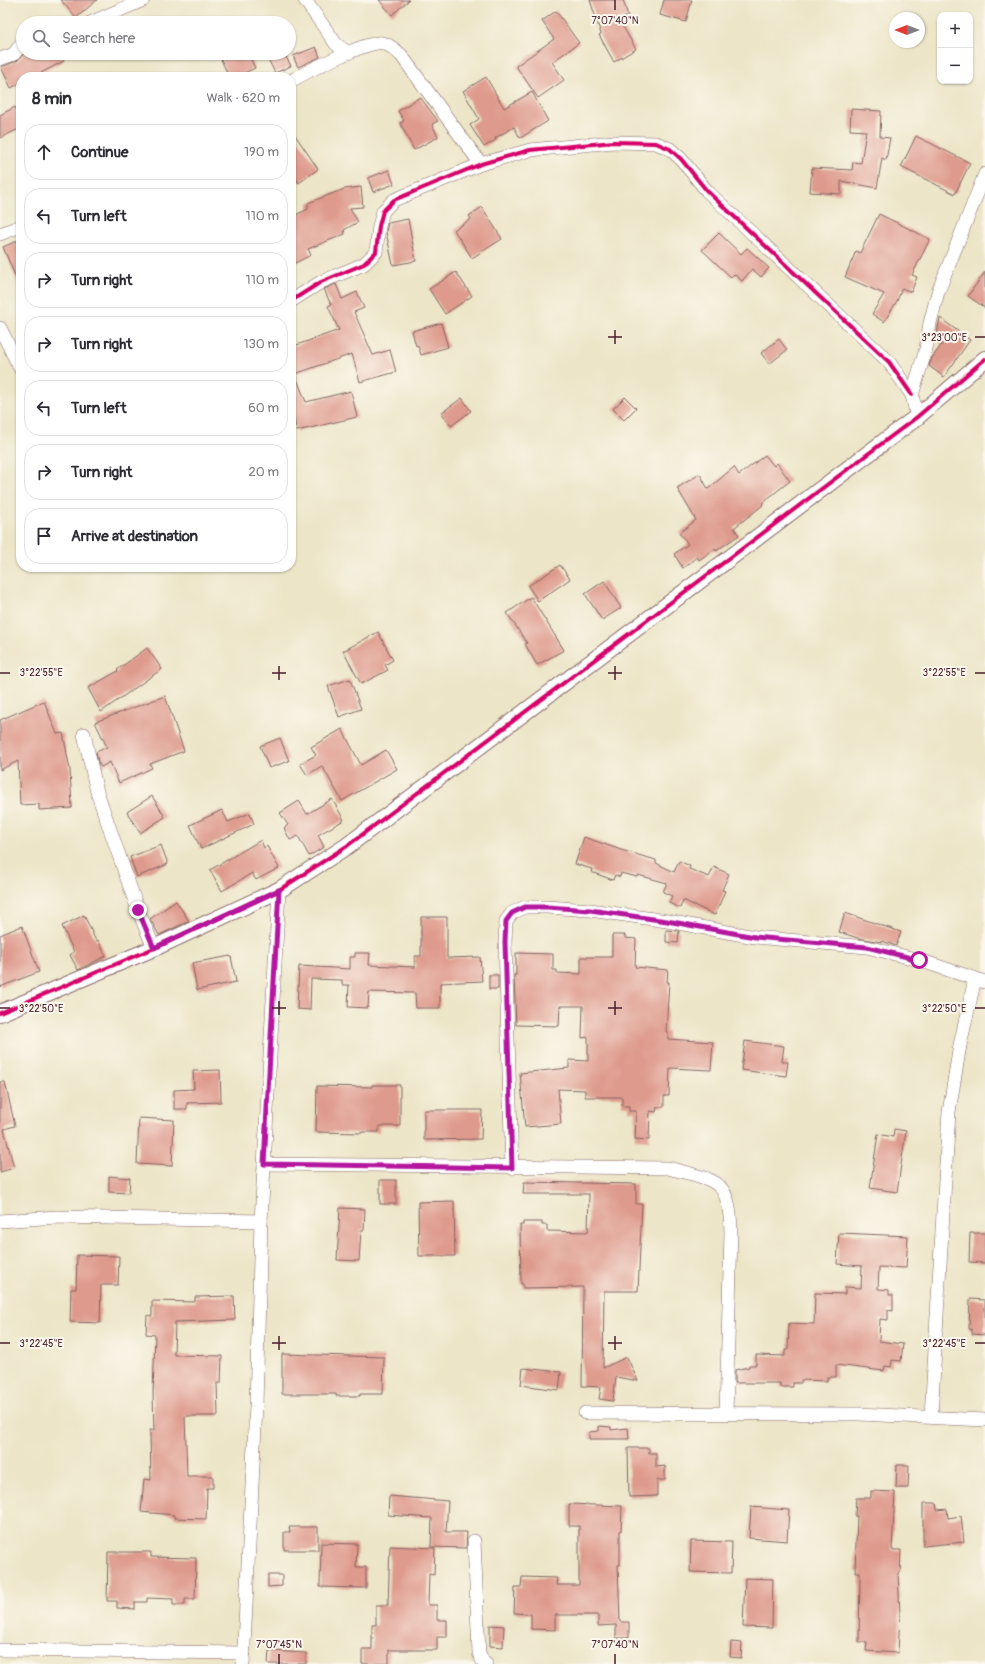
<!DOCTYPE html>
<html lang="en">
<head>
<meta charset="utf-8">
<style>
  body { margin:0; font-family:Pangolin,sans-serif; background:#f2f2f3; color:#2b2b33 }
  .controls { position:absolute; right:12px; top:12px; display:grid; overflow:hidden; border-radius:8px; box-shadow:0 1px 3px #0004 }
  .controls button { width:36px; height:36px; display:grid; place-items:center; padding:0; border:0; border-bottom:1px solid #e1e1e2; background:#fff; color:#2b2b33; font:20px sans-serif }
  .compass { position:absolute; left:889px; top:12px; width:36px; height:36px; border-radius:50%; background:#fff; box-shadow:0 1px 3px #0004; rotate:270deg }
  .stop { position:absolute; width:12px; height:12px; margin:-9px; border:3px solid #b5179e; border-radius:50%; background:#fff }
  .stop.end { background:#b5179e; border-color:#fff; box-shadow:0 1px 4px #0008 }
  .list { margin:0; padding:0; list-style:none }
  h2 { display:flex; justify-content:space-between; align-items:center; height:52px; margin:0; padding:0 16px; font-size:17px }
  h2 small { font-size:13px; font-weight:400; color:#7c7c81 }
  .list li { display:grid; grid-template-columns:26px 1fr auto; gap:12px; align-items:center; box-sizing:border-box; height:56px; margin:0 8px 8px; padding:0 8px; border:1px solid #e1e1e2; border-radius:16px }
  .list b { display:block; font-size:15px; white-space:nowrap }
  .list em { font-size:13px; font-style:normal; color:#7c7c81 }
  .icon { flex:none; width:22px; height:22px; fill:none; stroke:currentColor; stroke-width:2; stroke-linecap:round; stroke-linejoin:round }
  .map { position:relative; flex:none; width:985px; height:1664px; overflow:hidden }
  .search { position:absolute; background:#fff; box-shadow:0 1px 3px #0004; left:16px; top:16px; width:280px; height:44px; display:flex; align-items:center; gap:10px; box-sizing:border-box; padding:0 14px; border-radius:22px; color:#7c7c81; font-size:15px }
  .panel { position:absolute; background:#fff; box-shadow:0 1px 3px #0004; left:16px; top:72px; width:280px; height:500px; border-radius:16px }
  .map>svg:first-child { display:block }
</style>
</head>
<body>
<div class="map">
<svg width="985" height="1664" viewBox="0 0 985 1664">
  <rect width="100%" height="100%" fill="#fbf7ec"/>
  <filter id="ink" filterUnits="userSpaceOnUse"><feTurbulence type="fractalNoise" baseFrequency=".025" numOctaves="2"/><feDisplacementMap in="SourceGraphic" scale="8" xChannelSelector="R" yChannelSelector="G"/><feConvolveMatrix kernelMatrix="1 2 1 2 8 2 1 2 1" color-interpolation-filters="sRGB"/></filter>
  <filter id="wash" filterUnits="userSpaceOnUse"><feTurbulence type="fractalNoise" baseFrequency=".012" numOctaves="4" result="noise"/><feDisplacementMap in="SourceGraphic" scale="16" xChannelSelector="R" yChannelSelector="G"/><feGaussianBlur stdDeviation="0.9" result="paint"/><feColorMatrix in="noise" values="0 0 0 0 0 0 0 0 0 0 0 0 0 0 0 0 0 1.4 0 .05"/><feComposite in="paint" operator="in"/></filter>
  <g filter="url(#wash)">
    <rect width="100%" height="100%" fill="#ece5c7"/>
    <g id="blocks">
      <g fill="#de9a8c">
        <path d="M61,0H97L76,18Z"/>
        <path d="M379,0H409L392,15Z"/>
        <path d="M590,0H623L628,16L619,20L636,49L614,62L599,35L601,34Z"/>
        <path d="M664,0H692L686,22L660,15Z"/>
        <path d="M556,11L579,43L552,62L564,80L538,98L516,66L554,39L542,21Z"/>
        <path d="M316,47L320,57L298,67L293,56Z"/>
        <path d="M25,53H60L64,61L33,77H21V83L11,88L1,67L17,61Z"/>
        <path d="M218,53H248L255,68L236,77H229Z"/>
        <path d="M265,53H284L291,66L275,73Z"/>
        <path d="M486,77L504,108L532,92L548,121L520,138L514,127L495,138L496,140L484,147L470,125L479,119L463,91Z"/>
        <path d="M420,97L438,121L432,124L438,137L414,150L400,123L404,121L398,111Z"/>
        <path d="M15,107L21,118V128L0,138V115Z"/>
        <path d="M851,109L881,111L880,137L890,138L886,160L882,158L877,188L841,181V194L810,192L812,168L852,170L853,162L861,163L866,131L850,130Z"/>
        <path d="M291,129L318,169L299,183L291,171Z"/>
        <path d="M916,136L970,163L955,194L901,167Z"/>
        <path d="M389,170L394,184L373,192L368,178Z"/>
        <path d="M361,187L363,207L350,208L358,222L344,230L345,234L308,249L311,255L291,265V217L308,209V203L344,189Z"/>
        <path d="M482,207L502,239L472,258L454,230L471,219L469,216Z"/>
        <path d="M879,214L930,239L912,275L917,277L911,292L902,288L897,301L884,322L872,314L884,294L845,277L856,251L860,253Z"/>
        <path d="M408,219L416,261L393,265L386,232L388,223Z"/>
        <path d="M719,233L741,254L747,248L769,268L761,277L752,269L742,281L734,274L731,277L702,250Z"/>
        <path d="M21,239V290L3,247Z"/>
        <path d="M456,272L472,296L445,314L429,289Z"/>
        <path d="M985,272V308L968,296Z"/>
        <path d="M336,284L342,299L357,292L364,308L354,312L373,355L390,350L396,372L360,382L352,354L295,374L306,402L351,391L357,417L297,431L291,406V347L339,330L328,306L331,305L324,289Z"/>
        <path d="M940,318L970,340L944,377L929,366L932,358L942,344L936,339Z"/>
        <path d="M441,323L448,347L421,355L418,345L416,346L412,331Z"/>
        <path d="M779,339L787,350L769,364L761,353Z"/>
        <path d="M625,397L636,408L624,420L613,409Z"/>
        <path d="M462,398L471,411L451,426L441,413Z"/>
        <path d="M765,455L774,466L777,463L790,481L762,503L763,505L734,528L739,535L716,551L715,549L699,560L697,557L683,568L674,554L688,544L679,533L696,520L677,488L700,474L708,489L734,467L739,475Z"/>
        <path d="M560,565L570,579L538,601L528,586Z"/>
        <path d="M604,581L621,608L602,620L585,594Z"/>
        <path d="M531,597L564,650L537,665L525,644L527,643L507,613Z"/>
        <path d="M378,632L393,660L385,665L388,670L361,684L343,651Z"/>
        <path d="M147,648L162,669L101,712L88,688L118,671L117,670Z"/>
        <path d="M350,679L361,709L339,717L328,686Z"/>
        <path d="M165,696L184,751L150,764L152,768L119,783L110,762L101,767L98,762L96,752L107,747L95,722Z"/>
        <path d="M44,701L57,734L63,733L70,770L72,808L39,810V804L20,805L18,761L0,770V720Z"/>
        <path d="M342,729L361,765L386,750L397,769L342,801L322,766L307,775L300,764L316,755L311,747Z"/>
        <path d="M280,738L289,761L269,768L260,746Z"/>
        <path d="M152,796L165,817L140,833L127,812Z"/>
        <path d="M332,799L344,820L318,835L324,847L309,856L298,836L290,840L284,828L288,825L280,813L299,801L307,814Z"/>
        <path d="M222,810L228,822L250,813L254,824L201,849L190,825Z"/>
        <path d="M584,837L621,850L656,860V863L674,872L679,861L690,866L689,869L709,877L714,867L729,874L722,890L725,891L715,915L683,900L680,908L669,903L672,896L663,892L667,883L638,875L637,877L621,873L620,877L615,875L613,880L591,872L592,869L575,864Z"/>
        <path d="M261,840L264,848L267,846L279,868L256,880L252,873L222,891L210,870Z"/>
        <path d="M161,845L168,864L137,877L130,857Z"/>
        <path d="M176,901L189,921L159,935L150,919Z"/>
        <path d="M845,913L901,932L896,946L882,941V942L858,938L839,932Z"/>
        <path d="M84,915L96,941L98,940L106,956L78,970L70,955L74,952L62,926Z"/>
        <path d="M421,917H447V958L480,957L482,981L440,983V1008H416L415,993L369,992L368,1008L348,1007L349,985H342V980L311,979L310,1010L297,1009L299,966L350,969V957H355V953H370L369,965L415,967V956H421Z"/>
        <path d="M22,926L39,972L0,987V935Z"/>
        <path d="M666,930L679,931L678,943L666,942Z"/>
        <path d="M612,935H625V938L636,939L635,967L668,970L667,982H669L666,1032H668V1039L713,1042L711,1070L670,1068L669,1096H664V1107H657L656,1112L650,1111L649,1140L635,1139L636,1111H629V1106H622V1097H585V1090L558,1089L561,1124L525,1127L520,1073L569,1068V1060L588,1061V1037L582,1038L583,1006H560L559,1026L516,1025L514,975H516V953L553,954V970H557V973L581,974V957H612Z"/>
        <path d="M231,956L236,982L197,990L192,963Z"/>
        <rect x="489" y="975" width="9" height="14"/>
        <path d="M745,1041L784,1046L782,1062H788L786,1076L741,1070Z"/>
        <path d="M220,1070L221,1102L187,1103V1109H174V1090L194,1089L193,1071Z"/>
        <path d="M0,1082H5L15,1126L4,1129L14,1168L0,1172Z"/>
        <path d="M372,1085H400V1126H379V1132H362V1133L316,1132L317,1086L372,1087Z"/>
        <path d="M424,1110H482L481,1139L424,1140Z"/>
        <path d="M139,1118L174,1120L172,1166L137,1164Z"/>
        <path d="M894,1129L906,1131L897,1192L870,1188L878,1134L893,1137Z"/>
        <path d="M109,1176L130,1178L129,1193L109,1192Z"/>
        <rect x="380" y="1180" width="16" height="24"/>
        <path d="M524,1182L636,1184V1204H642L638,1291H604L603,1368L627,1357L638,1381L616,1377L613,1401L599,1399L601,1387L582,1386L583,1287L523,1288V1284H521L520,1225H523V1222H542V1225H547V1231L588,1232L589,1194H523Z"/>
        <path d="M454,1201L455,1256H419L418,1202Z"/>
        <path d="M340,1208L365,1209L364,1230H361L359,1261L337,1260Z"/>
        <path d="M839,1233L908,1236L906,1268L879,1267L878,1289L889,1290V1295H893V1311L888,1310V1320L880,1319L879,1341L903,1344L901,1361L892,1360L891,1367L885,1366L884,1371L836,1365V1377H827V1381L801,1380V1383H793V1387H780V1383H735V1370L749,1367V1365H756V1355L785,1356V1350H788L789,1323L814,1324L815,1293L845,1294V1287L861,1288L862,1266L837,1264Z"/>
        <path d="M970,1233H985V1263L969,1262Z"/>
        <path d="M77,1255L119,1256L118,1285H101L100,1323L70,1322L71,1289H76Z"/>
        <path d="M234,1296L235,1320L175,1322L174,1355L222,1356L221,1383H217L218,1416H185L187,1476H213V1488H207L206,1519L174,1518V1515L141,1512L144,1479L151,1480L150,1430H154L153,1393L155,1335L146,1334L147,1315L152,1316V1301L195,1302V1297Z"/>
        <path d="M970,1299L985,1300V1335L972,1334V1329H969Z"/>
        <path d="M282,1354L384,1357L383,1394H360V1396H336V1394H282Z"/>
        <path d="M523,1368L561,1372L559,1390L521,1385Z"/>
        <path d="M599,1426L611,1427V1430L628,1428L629,1439H589V1432L599,1431Z"/>
        <path d="M628,1448H649V1453H656V1467L665,1466V1480H657V1496L629,1497Z"/>
        <path d="M897,1465H909L908,1488H896Z"/>
        <path d="M871,1491L895,1492L892,1550H901L900,1573H898L900,1614L898,1653L866,1651L867,1642H859L860,1572H855L857,1516H855L856,1498H871Z"/>
        <path d="M389,1496L448,1501L446,1532H467L466,1548L431,1547L432,1518L388,1515Z"/>
        <path d="M923,1503H936L937,1510L947,1509L948,1518L961,1516L964,1542L923,1546Z"/>
        <path d="M569,1504L622,1506L621,1531H620V1565H618L620,1622H629V1638H616V1625L598,1626V1615H555V1630L531,1629V1614L514,1613L515,1587H521L522,1577L557,1578L556,1585H579V1526H569Z"/>
        <path d="M751,1507L789,1510L787,1541L749,1538Z"/>
        <path d="M289,1527H318V1550H284V1532H290Z"/>
        <path d="M691,1541L732,1542L731,1573L690,1572Z"/>
        <path d="M321,1543L357,1544L356,1567H366V1588L320,1587Z"/>
        <path d="M390,1546L435,1548L434,1575L429,1574L428,1605H437V1620H447V1637H437V1650H389V1664H362V1649H372V1625H376V1605H388Z"/>
        <path d="M108,1552H151V1557L196,1558L195,1599H185V1605H173V1599L147,1598V1602H135V1609L117,1608V1601H107Z"/>
        <path d="M268,1575H282V1586L268,1587Z"/>
        <path d="M745,1578L773,1579L772,1628L743,1627Z"/>
        <path d="M490,1625L504,1626L503,1647L490,1646Z"/>
        <path d="M731,1642L742,1643L741,1658L730,1657Z"/>
        <path d="M269,1651L306,1653V1664H268Z"/>
      </g>
    </g>
  </g>
  <g filter="url(#ink)">
    <use href="#blocks" fill-opacity="0" stroke="#836462" stroke-width="1"/>
    <g fill="none" stroke-linecap="round" stroke-linejoin="round">
      <g stroke="#836462" stroke-width="14">
        <g id="minor">
          <path d="M305,0L336,44L348,53"/>
          <path d="M90,23L143,0"/>
          <path d="M0,59L14,54L23,42"/>
          <path d="M291,81C306,72 368,40 383,43C391,45 395,50 401,55L481,164"/>
          <path d="M0,234L21,226"/>
          <path d="M291,301L321,282L364,264L376,252L379,226L383,211L394,200L481,164L530,150L614,142L656,143L670,149L681,159L707,191L889,362L912,395"/>
          <path d="M0,328L21,370"/>
          <path d="M917,417L912,395L926,349L930,323L938,292L985,174"/>
          <path d="M84,734L97,792L138,910L154,948"/>
          <path d="M264,1164L668,1168C716,1181 730,1177 731,1233L726,1414"/>
          <path d="M512,1168L505,942L506,921L512,913L525,907H547L590,910L667,921L755,937L867,947L919,960L985,982"/>
          <path d="M0,1221L57,1217L261,1221"/>
          <path d="M585,1413L859,1414L985,1420"/>
          <path d="M931,1417L949,1112L960,1045L975,979"/>
          <path d="M474,1541L479,1653L484,1664H486"/>
          <path d="M0,1650L244,1653"/>
          <path d="M243,1664L256,1406L261,1221L279,890"/>
        </g>
      </g>
      <g stroke="#836462" stroke-width="18">
        <path id="tertiary" d="M0,1013L154,948L279,890L347,846L917,417L985,359"/>
      </g>
      <use href="#minor" stroke="#fff" stroke-width="13"/>
      <use href="#tertiary" stroke="#fff" stroke-width="16"/>
      <g stroke="#fbf7ec" stroke-width="6">
        <g id="cycleway">
          <path d="M291,301L321,282L364,264L376,252L379,226L383,211L394,200L481,164L530,150L614,142L656,143L670,149L681,159L707,191L889,362L912,395"/>
          <path d="M0,1013L154,948L279,890L347,846L917,417L985,359"/>
        </g>
      </g>
      <use href="#cycleway" stroke="#d6006c" stroke-width="4"/>
    </g>
  </g>
  <g fill="none" stroke-linecap="round" stroke-linejoin="round" filter="url(#ink)">
    <path stroke="#b5179e" stroke-width="5" d="M138,910L154,948L279,890L264,1164L512,1168L505,942L506,921L512,913L525,907H547L590,910L667,921L755,937L867,947L919,960"/>
  </g>
  <path fill="none" stroke="#4a1f2b" stroke-width="1.5" d="M615,0V10M615,330V344M608,337H622M975,337H985M279,666V680M615,666V680M0,673H10M272,673H286M608,673H622M975,673H985M279,1001V1015M615,1001V1015M0,1008H10M272,1008H286M608,1008H622M975,1008H985M279,1336V1350M615,1336V1350M0,1343H10M272,1343H286M608,1343H622M975,1343H985M279,1654V1664M615,1654V1664"/>
  <g font-size="10" text-anchor="middle" fill="#4a1f2b" stroke="#fbf7ec" stroke-width="4" stroke-linejoin="round" paint-order="stroke">
    <text x="615" y="24">7°07'40"N</text>
    <text x="944" y="341">3°23'00"E</text>
    <text x="944" y="676">3°22'55"E</text>
    <text x="41" y="676">3°22'55"E</text>
    <text x="944" y="1012">3°22'50"E</text>
    <text x="41" y="1012">3°22'50"E</text>
    <text x="944" y="1347">3°22'45"E</text>
    <text x="41" y="1347">3°22'45"E</text>
    <text x="279" y="1648">7°07'45"N</text>
    <text x="615" y="1648">7°07'40"N</text>
  </g>
</svg>
<div class="controls">
<button>+</button>
<button>−</button>
</div>
<svg class="compass" viewBox="-18 -18 36 36"><path d="M0-13l5 13h-10z" fill="#e53935"/><path d="M0 13l5-13h-10z" fill="#7c7c81"/></svg>
<div class="stop" style="left:919px;top:960px"></div>
<div class="stop end" style="left:138px;top:910px"></div>
<div class="search"><svg class="icon" aria-label="search" viewBox="0 0 24 24"><circle cx="10" cy="10" r="6"/><path d="M15 15l6 6"/></svg>Search here</div>
<section class="panel">
<h2>8 min<small>Walk · 620 m</small></h2>
<ul class="list">
<li><svg class="icon" aria-label="ahead" viewBox="0 0 24 24"><path d="M12 20V5M6 11l6-6 6 6"/></svg><div><b>Continue</b></div><em>190 m</em></li>
<li><svg class="icon" aria-label="left" viewBox="0 0 24 24"><path d="M17 20v-9H6M10 6l-5 5 5 5"/></svg><div><b>Turn left</b></div><em>110 m</em></li>
<li><svg class="icon" aria-label="right" viewBox="0 0 24 24"><path d="M7 20v-9h11M14 6l5 5-5 5"/></svg><div><b>Turn right</b></div><em>110 m</em></li>
<li><svg class="icon" aria-label="right" viewBox="0 0 24 24"><path d="M7 20v-9h11M14 6l5 5-5 5"/></svg><div><b>Turn right</b></div><em>130 m</em></li>
<li><svg class="icon" aria-label="left" viewBox="0 0 24 24"><path d="M17 20v-9H6M10 6l-5 5 5 5"/></svg><div><b>Turn left</b></div><em>60 m</em></li>
<li><svg class="icon" aria-label="right" viewBox="0 0 24 24"><path d="M7 20v-9h11M14 6l5 5-5 5"/></svg><div><b>Turn right</b></div><em>20 m</em></li>
<li><svg class="icon" aria-label="arrive" viewBox="0 0 24 24"><path d="M6 21V4h12l-3 4 3 4H6"/></svg><div><b>Arrive at destination</b></div></li>
</ul>
</section>
</div>
</body>
</html>
